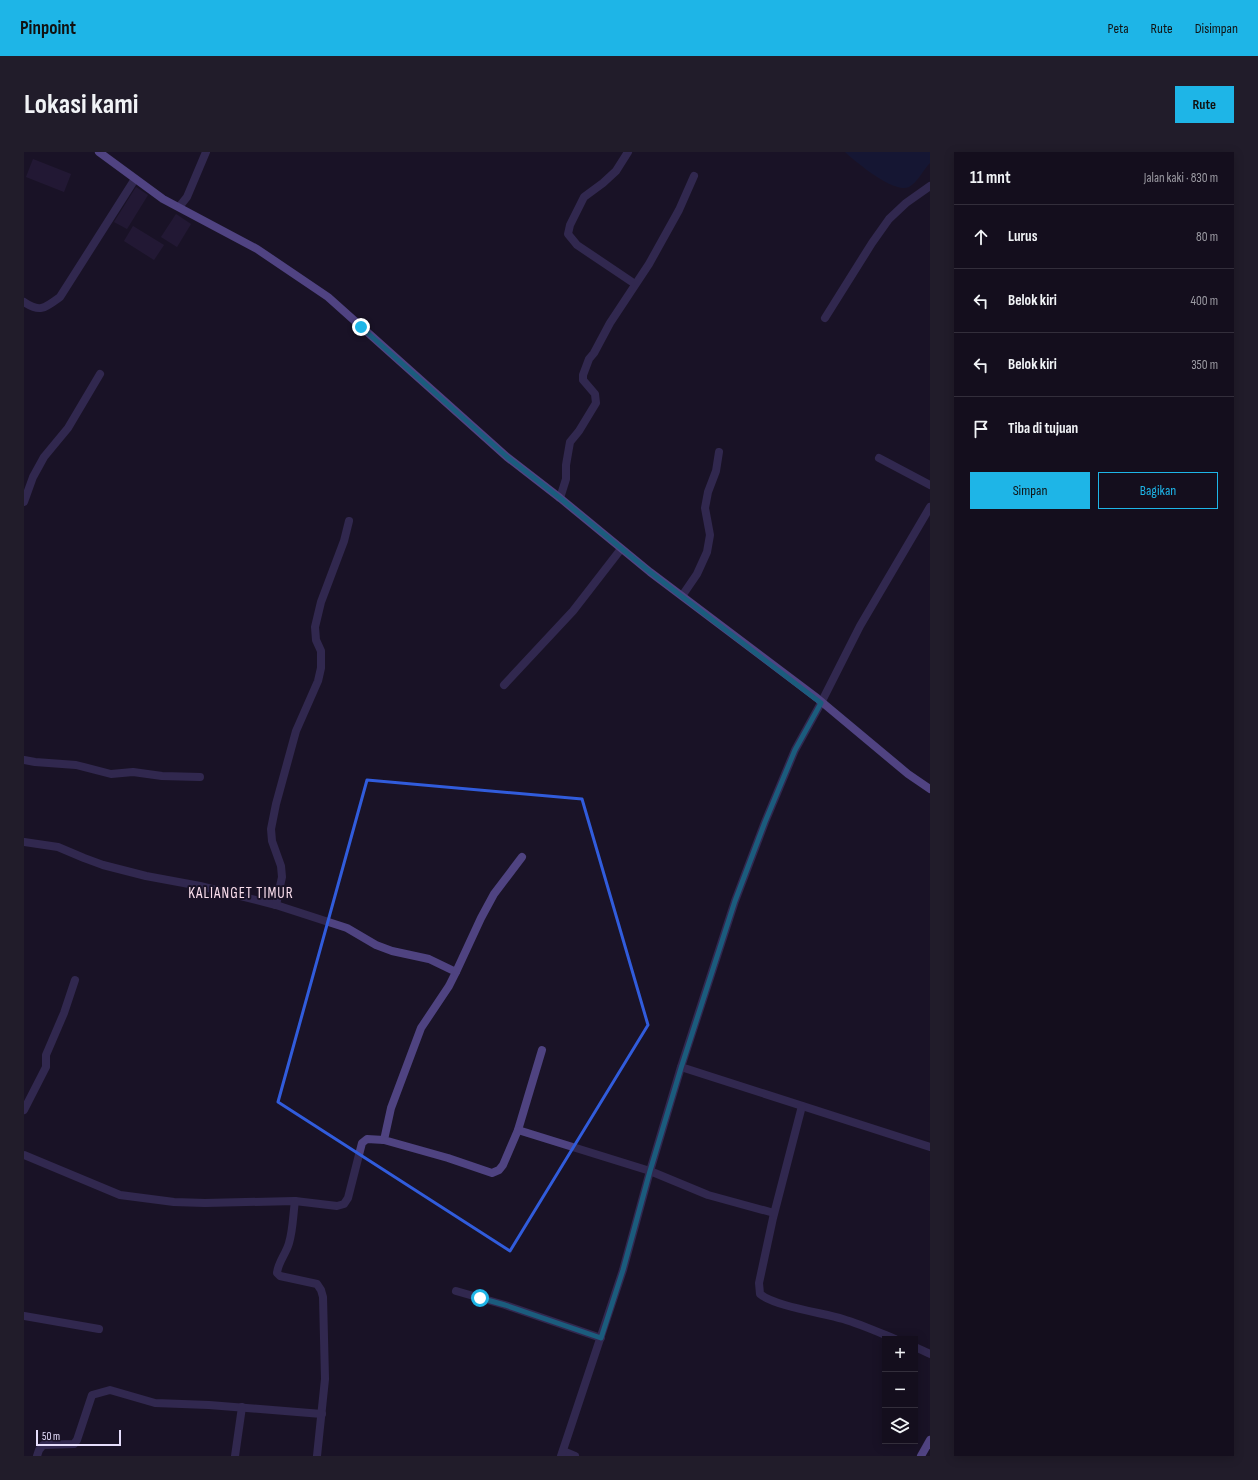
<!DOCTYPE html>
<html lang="id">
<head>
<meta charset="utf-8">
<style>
  body { margin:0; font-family:"Sofia Sans Condensed",sans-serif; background:#211c2a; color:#f1f3f6 }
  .controls { position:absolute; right:12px; bottom:12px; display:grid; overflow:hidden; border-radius:0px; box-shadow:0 2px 10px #0003 }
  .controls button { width:36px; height:36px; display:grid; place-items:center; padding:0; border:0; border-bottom:1px solid #332e3b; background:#140e1d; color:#f1f3f6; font:20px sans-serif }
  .scale { position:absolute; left:12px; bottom:10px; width:85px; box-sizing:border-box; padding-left:4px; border:2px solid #e5ddfb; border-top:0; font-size:11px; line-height:14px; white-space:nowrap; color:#e5ddfb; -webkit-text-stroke:3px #1a1327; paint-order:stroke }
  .stop { position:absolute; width:12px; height:12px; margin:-9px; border:3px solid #1eb5e7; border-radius:50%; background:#fff }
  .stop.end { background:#1eb5e7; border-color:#fff; box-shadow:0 1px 4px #0008 }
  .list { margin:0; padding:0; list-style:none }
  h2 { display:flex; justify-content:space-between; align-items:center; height:52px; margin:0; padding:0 16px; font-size:17px }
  h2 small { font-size:13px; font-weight:400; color:#9d9ca4 }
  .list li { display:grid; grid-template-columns:26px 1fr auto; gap:12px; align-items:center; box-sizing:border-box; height:64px; padding:0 16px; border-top:1px solid #332e3b }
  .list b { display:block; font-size:15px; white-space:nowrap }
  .list em { font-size:13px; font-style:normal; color:#9d9ca4 }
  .actions { display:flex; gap:8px; padding:12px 16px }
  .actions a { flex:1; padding:9px 0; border:1px solid #1eb5e7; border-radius:0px; text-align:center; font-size:14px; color:#1eb5e7 }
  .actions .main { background:#1eb5e7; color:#111 }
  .icon { flex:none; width:22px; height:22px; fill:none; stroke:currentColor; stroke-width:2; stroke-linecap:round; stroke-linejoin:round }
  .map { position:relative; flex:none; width:906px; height:1304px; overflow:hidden; border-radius:0px }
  header { display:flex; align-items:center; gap:24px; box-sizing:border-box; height:56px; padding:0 20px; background:#1eb5e7; color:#111 }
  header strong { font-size:19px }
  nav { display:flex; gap:22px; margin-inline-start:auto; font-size:14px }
  .intro { display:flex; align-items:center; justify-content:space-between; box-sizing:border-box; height:96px; padding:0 24px }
  h1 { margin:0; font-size:28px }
  .button { padding:10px 18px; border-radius:0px; background:#1eb5e7; color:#111; font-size:14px; font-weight:700 }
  main { display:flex; gap:24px; padding:0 24px }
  aside { flex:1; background:#140e1d; border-radius:0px; box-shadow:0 2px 10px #0003 }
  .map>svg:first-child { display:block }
</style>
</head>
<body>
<header>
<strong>Pinpoint</strong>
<nav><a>Peta</a><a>Rute</a><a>Disimpan</a></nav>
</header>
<div class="intro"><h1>Lokasi kami</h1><a class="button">Rute</a></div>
<main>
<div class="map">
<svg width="906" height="1304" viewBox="0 0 906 1304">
  <rect width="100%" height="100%" fill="#1a1327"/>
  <path fill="#111c43" d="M821,0H906V11C899,18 894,30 885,35C870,42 832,10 821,0Z"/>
  <g fill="#2e2146">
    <path d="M9,7L47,22L40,40L2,25Z"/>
    <path d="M112,35L124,43L103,77L90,70Z"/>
    <path d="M152,62L167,72L153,95L137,85Z"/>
    <path d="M109,74L140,93L130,108L100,89Z"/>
  </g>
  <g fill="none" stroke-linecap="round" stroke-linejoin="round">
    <g stroke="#4f4381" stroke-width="8">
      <path d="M604,0L592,19L579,31L560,45L546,73L544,82L553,93L611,132"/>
      <path d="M155,55L163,45L182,0"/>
      <path d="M0,150C16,161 21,156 36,145L111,27"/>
      <path d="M801,166L848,91L865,67L882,51L906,34"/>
      <path d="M855,306L906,333"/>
      <path d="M536,346L542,327V313L546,290L555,279L572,251L571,242L559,228V223L565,207L570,201L586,171L625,112L655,58L670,24"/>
      <path d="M0,350L9,325L20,305L44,276L76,222"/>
      <path d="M658,444L673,422L683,400L686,383L681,356L684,340L692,319L695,300"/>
      <path d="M480,533L549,459L597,397"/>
      <path d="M0,608L11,610L52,613L87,622L109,620L138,624L176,625"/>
      <path d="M0,690L34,695L60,706L79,713L122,724L176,734L252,753L323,776L352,793L368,799L405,807L432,820L425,834L397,876L367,956L360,988L424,1006L468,1021L475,1018L479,1013L494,978L518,898"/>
      <path d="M252,753L258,725L257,714L248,689L247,677L252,652L272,579L294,529L297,516V499L292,488L291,475L297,450L320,389L325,369"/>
      <path d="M432,820L457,766L470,742L498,705"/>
      <path d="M657,915L906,995"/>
      <path d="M778,954L749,1066L735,1131L736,1142C750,1154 799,1161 819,1167C836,1172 854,1180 871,1187"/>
      <path d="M0,958L22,915V903L40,861L51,828"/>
      <path d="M494,978L626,1019L684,1043L750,1061"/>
      <path d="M0,1003L96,1043L150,1050L181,1051L271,1049L313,1054L320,1052L324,1046L338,991L343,987L360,988"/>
      <path d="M271,1049C269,1063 269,1078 265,1091C262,1102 254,1110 253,1121L256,1124L293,1132L297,1138L299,1145L301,1227L293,1304"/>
      <path d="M432,1139L481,1153L577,1186"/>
      <path d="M0,1164L75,1177"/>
      <path d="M891,1195L906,1202"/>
      <path d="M539,1299L551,1304"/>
      <path d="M13,1304L15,1298L19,1293L50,1292L53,1288L68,1243L86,1238L131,1251L185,1253L298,1262"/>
      <path d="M211,1304L218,1255"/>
      <path d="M537,1304L599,1118L626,1019L657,915L711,749L741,670L771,598L797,551L836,474L906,355"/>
    </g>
    <g stroke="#927ef1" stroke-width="8">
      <path d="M75,0L139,47L233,97L304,145L483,305L536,346L626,420L793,546L884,622L906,637"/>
      <path d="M897,1304L906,1288"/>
    </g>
  </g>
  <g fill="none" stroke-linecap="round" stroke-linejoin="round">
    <path stroke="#1eb5e7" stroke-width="5" d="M337,175L483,305L536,346L626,420L797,551L771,598L741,670L711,749L657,916L626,1019L599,1118L577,1186L481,1153L456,1146"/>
  </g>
  <path d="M0 0H906V1304H0ZM343,628L558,647L624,873L486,1099L254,950Z" fill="#1a1327" fill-opacity=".55" fill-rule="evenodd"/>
  <path fill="none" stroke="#315cdc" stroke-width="3" stroke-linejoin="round" d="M343,628L558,647L624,873L486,1099L254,950Z"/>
  <g text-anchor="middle" stroke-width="4" stroke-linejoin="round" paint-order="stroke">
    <g font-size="15" letter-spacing="1" fill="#fcdfed" stroke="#1a1327">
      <text x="217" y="746">KALIANGET TIMUR</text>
    </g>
  </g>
</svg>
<div class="controls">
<button>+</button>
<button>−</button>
<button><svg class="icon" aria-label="layers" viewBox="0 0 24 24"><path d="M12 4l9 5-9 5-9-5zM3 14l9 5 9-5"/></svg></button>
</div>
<div class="scale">50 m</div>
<div class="stop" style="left:456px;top:1146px"></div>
<div class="stop end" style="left:337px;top:175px"></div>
</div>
<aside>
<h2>11 mnt<small>Jalan kaki · 830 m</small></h2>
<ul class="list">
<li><svg class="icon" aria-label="ahead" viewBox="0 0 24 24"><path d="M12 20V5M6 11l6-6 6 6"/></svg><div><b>Lurus</b></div><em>80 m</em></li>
<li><svg class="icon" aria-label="left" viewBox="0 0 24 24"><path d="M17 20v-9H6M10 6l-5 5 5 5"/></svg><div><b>Belok kiri</b></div><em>400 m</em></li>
<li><svg class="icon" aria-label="left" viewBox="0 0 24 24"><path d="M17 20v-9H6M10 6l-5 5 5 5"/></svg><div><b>Belok kiri</b></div><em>350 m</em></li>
<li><svg class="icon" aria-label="arrive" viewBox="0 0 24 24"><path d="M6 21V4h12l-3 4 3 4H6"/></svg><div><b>Tiba di tujuan</b></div></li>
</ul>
<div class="actions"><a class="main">Simpan</a><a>Bagikan</a></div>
</aside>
</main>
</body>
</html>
